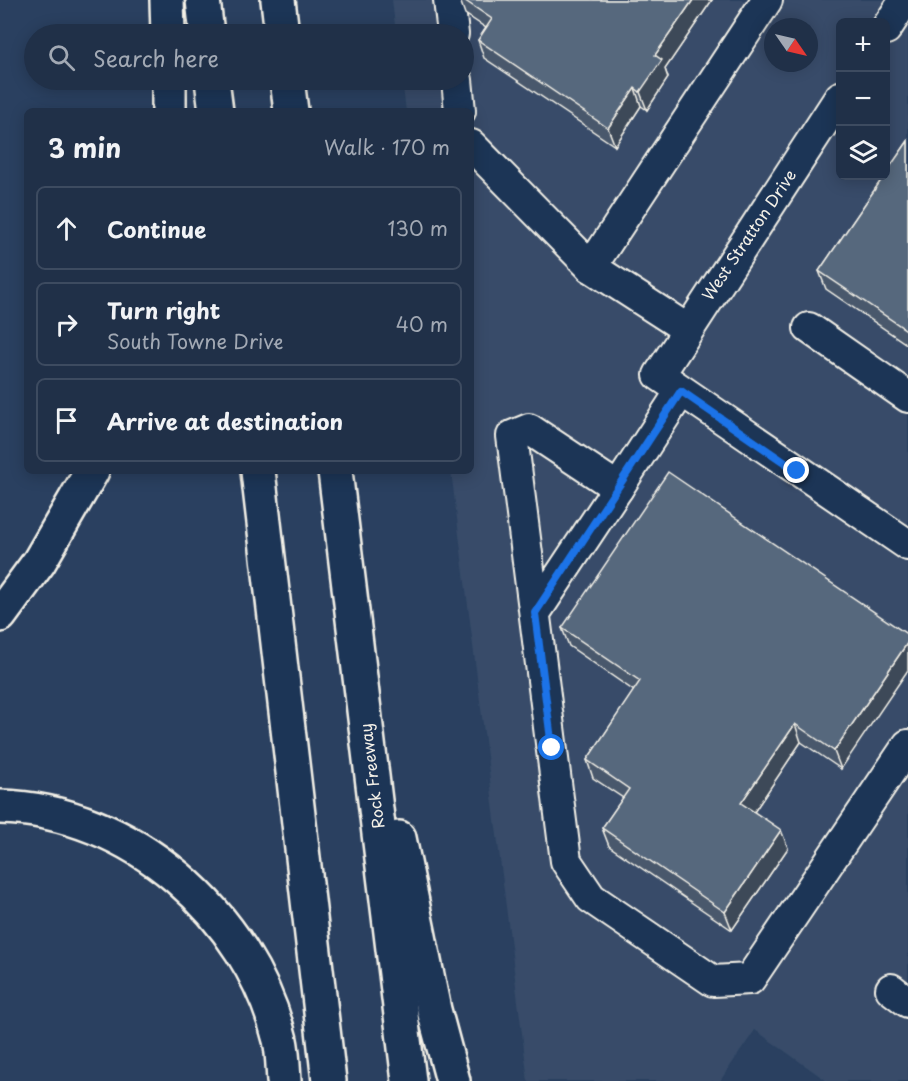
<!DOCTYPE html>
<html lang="en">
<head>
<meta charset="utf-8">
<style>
  body { margin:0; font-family:"Playpen Sans",sans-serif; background:#28384f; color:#f1f3f6 }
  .controls { position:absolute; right:18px; top:18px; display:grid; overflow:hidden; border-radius:9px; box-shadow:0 3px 15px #0003 }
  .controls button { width:54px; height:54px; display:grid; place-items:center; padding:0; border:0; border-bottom:2px solid #3d4b60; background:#203048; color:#f1f3f6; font:30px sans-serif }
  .compass { position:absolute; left:764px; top:18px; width:54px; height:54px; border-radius:50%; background:#203048; box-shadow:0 3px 15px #0003; rotate:124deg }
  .stop { position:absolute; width:18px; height:18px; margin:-14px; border:4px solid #1a73e8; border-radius:50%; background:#fff }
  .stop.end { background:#1a73e8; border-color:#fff; box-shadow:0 2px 6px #0008 }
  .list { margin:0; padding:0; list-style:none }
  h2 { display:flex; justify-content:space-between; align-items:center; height:78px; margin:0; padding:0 24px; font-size:26px }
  h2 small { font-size:20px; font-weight:400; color:#a2a9b4 }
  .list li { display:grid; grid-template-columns:39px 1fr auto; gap:18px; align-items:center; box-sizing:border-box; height:84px; margin:0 12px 12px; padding:0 12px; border:2px solid #3d4b60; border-radius:9px }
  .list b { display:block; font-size:22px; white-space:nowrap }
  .list p { margin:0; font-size:20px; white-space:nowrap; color:#a2a9b4 }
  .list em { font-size:20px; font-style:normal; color:#a2a9b4 }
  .icon { flex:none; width:33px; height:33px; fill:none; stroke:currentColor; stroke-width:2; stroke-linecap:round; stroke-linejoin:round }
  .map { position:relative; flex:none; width:908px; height:1081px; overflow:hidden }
  .search { position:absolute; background:#203048; box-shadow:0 3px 15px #0003; left:24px; top:24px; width:450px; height:66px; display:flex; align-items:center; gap:15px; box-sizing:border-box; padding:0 21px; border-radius:33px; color:#a2a9b4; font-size:22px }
  .panel { position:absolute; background:#203048; box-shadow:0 3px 15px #0003; left:24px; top:108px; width:450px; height:366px; border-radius:9px }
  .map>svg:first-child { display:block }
</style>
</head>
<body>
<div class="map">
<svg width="908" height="1081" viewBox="0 0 908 1081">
  <rect width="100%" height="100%" fill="#2a4060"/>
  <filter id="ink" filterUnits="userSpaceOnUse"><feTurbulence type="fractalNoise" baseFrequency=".0167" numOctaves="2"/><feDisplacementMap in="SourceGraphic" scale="12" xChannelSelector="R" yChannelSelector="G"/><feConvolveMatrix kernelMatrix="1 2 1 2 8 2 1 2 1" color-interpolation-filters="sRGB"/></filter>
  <g filter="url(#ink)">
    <path fill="#374c69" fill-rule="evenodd" d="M392,0H908V1081H827L755,1030L720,1081H528L451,471H471V111H406L402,80H464V34H396ZM840,22H886V176H840ZM773,27H809V63H773Z"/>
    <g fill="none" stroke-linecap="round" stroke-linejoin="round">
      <g stroke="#f4f1e8" stroke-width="34">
        <g id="minor">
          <path d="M449,0L453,34"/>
          <path d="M886,29L905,0"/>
          <path d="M457,80L460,111"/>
          <path d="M840,97L659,375L908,545"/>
          <path d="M471,145L591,267L687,329"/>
          <path d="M591,267L767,0"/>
          <path d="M809,328L908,397"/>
          <path d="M618,488L681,391"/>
          <path d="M535,613L618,488L529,429L512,436L566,861L591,898L713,981L750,979L908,745"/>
          <path d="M891,989L908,1002"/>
        </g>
      </g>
      <g stroke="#f4f1e8" stroke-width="38">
        <g id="highway">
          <path d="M167,0L168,34"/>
          <path d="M203,0L207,34"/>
          <path d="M278,0L282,34"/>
          <path d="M212,80L216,111"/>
          <path d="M287,80L291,111"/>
          <path d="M169,111V80"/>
          <path d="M258,471L329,1081"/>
          <path d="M335,471L409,1081"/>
          <path d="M0,615L39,562L92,471"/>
          <path d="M0,807C131,810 249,914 280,1040C283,1053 283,1068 284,1081"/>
          <path d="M399,838L434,1010L453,1081"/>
        </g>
      </g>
      <use href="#minor" stroke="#1d3557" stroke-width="30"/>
      <use href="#highway" stroke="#1d3557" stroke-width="33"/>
    </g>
    <g fill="#4a596c" stroke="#f4f1e8" stroke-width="1.5">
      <path d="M460,0H712L665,69L668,78L647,110L641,106L615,146L484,58L478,40L486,28L465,14Z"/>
      <path d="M908,141V345L826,289L819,271Z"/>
      <path d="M562,628L908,635L841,769L801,742L754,812L788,848L732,930L609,846L602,828L623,798L593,778L587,760L634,691L569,646Z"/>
    </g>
    <g fill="#3c4858" stroke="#f4f1e8" stroke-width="1.5">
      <path d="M693,0H712L665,69L668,78L647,110L640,92L655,55Z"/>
      <path d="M635,88L641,106L615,146L608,128Z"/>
      <path d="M908,642V670L841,769L834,751Z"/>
      <path d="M795,724L801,742L748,821L741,803Z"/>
      <path d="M781,830L788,848L732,930L725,912Z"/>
    </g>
    <g fill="#56677d" stroke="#f4f1e8" stroke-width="1.5">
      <path d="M464,0H693L655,55L662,60L640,92L635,88L608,128L478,40L492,19Z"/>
      <path d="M908,141V331L819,271L884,176H885V174Z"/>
      <path d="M668,472L908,635V642L834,751L795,724L741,803L781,830L725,912L602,828L629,789L587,760L640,681L562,628Z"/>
    </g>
  </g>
  <g fill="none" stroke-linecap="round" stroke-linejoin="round" filter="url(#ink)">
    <path stroke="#1a73e8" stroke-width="8" d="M552,748L535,613L681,391L797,471"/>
  </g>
  <g text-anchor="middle" stroke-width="4.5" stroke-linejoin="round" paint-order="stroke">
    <g font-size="16" fill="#f4f1e8" stroke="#1d3557">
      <text transform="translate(749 235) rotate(-56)" y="6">West Stratton Drive</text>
      <text transform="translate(372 776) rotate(-97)" y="6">Rock Freeway</text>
    </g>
  </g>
</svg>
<div class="controls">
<button>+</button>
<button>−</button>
<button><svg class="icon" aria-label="layers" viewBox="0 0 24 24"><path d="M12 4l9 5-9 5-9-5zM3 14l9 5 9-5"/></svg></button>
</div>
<svg class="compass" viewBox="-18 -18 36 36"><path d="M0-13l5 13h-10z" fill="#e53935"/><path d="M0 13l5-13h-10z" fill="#a2a9b4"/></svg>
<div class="stop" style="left:552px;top:748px"></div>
<div class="stop end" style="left:797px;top:471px"></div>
<div class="search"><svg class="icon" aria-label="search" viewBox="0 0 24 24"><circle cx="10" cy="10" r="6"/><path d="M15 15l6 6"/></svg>Search here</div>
<section class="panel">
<h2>3 min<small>Walk · 170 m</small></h2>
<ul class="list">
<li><svg class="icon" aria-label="ahead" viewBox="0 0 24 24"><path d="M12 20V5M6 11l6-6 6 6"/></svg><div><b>Continue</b></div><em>130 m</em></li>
<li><svg class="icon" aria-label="right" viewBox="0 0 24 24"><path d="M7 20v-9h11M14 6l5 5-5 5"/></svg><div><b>Turn right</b><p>South Towne Drive</p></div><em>40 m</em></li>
<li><svg class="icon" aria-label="arrive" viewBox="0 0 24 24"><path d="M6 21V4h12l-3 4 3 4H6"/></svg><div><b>Arrive at destination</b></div></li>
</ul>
</section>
</div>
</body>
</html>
